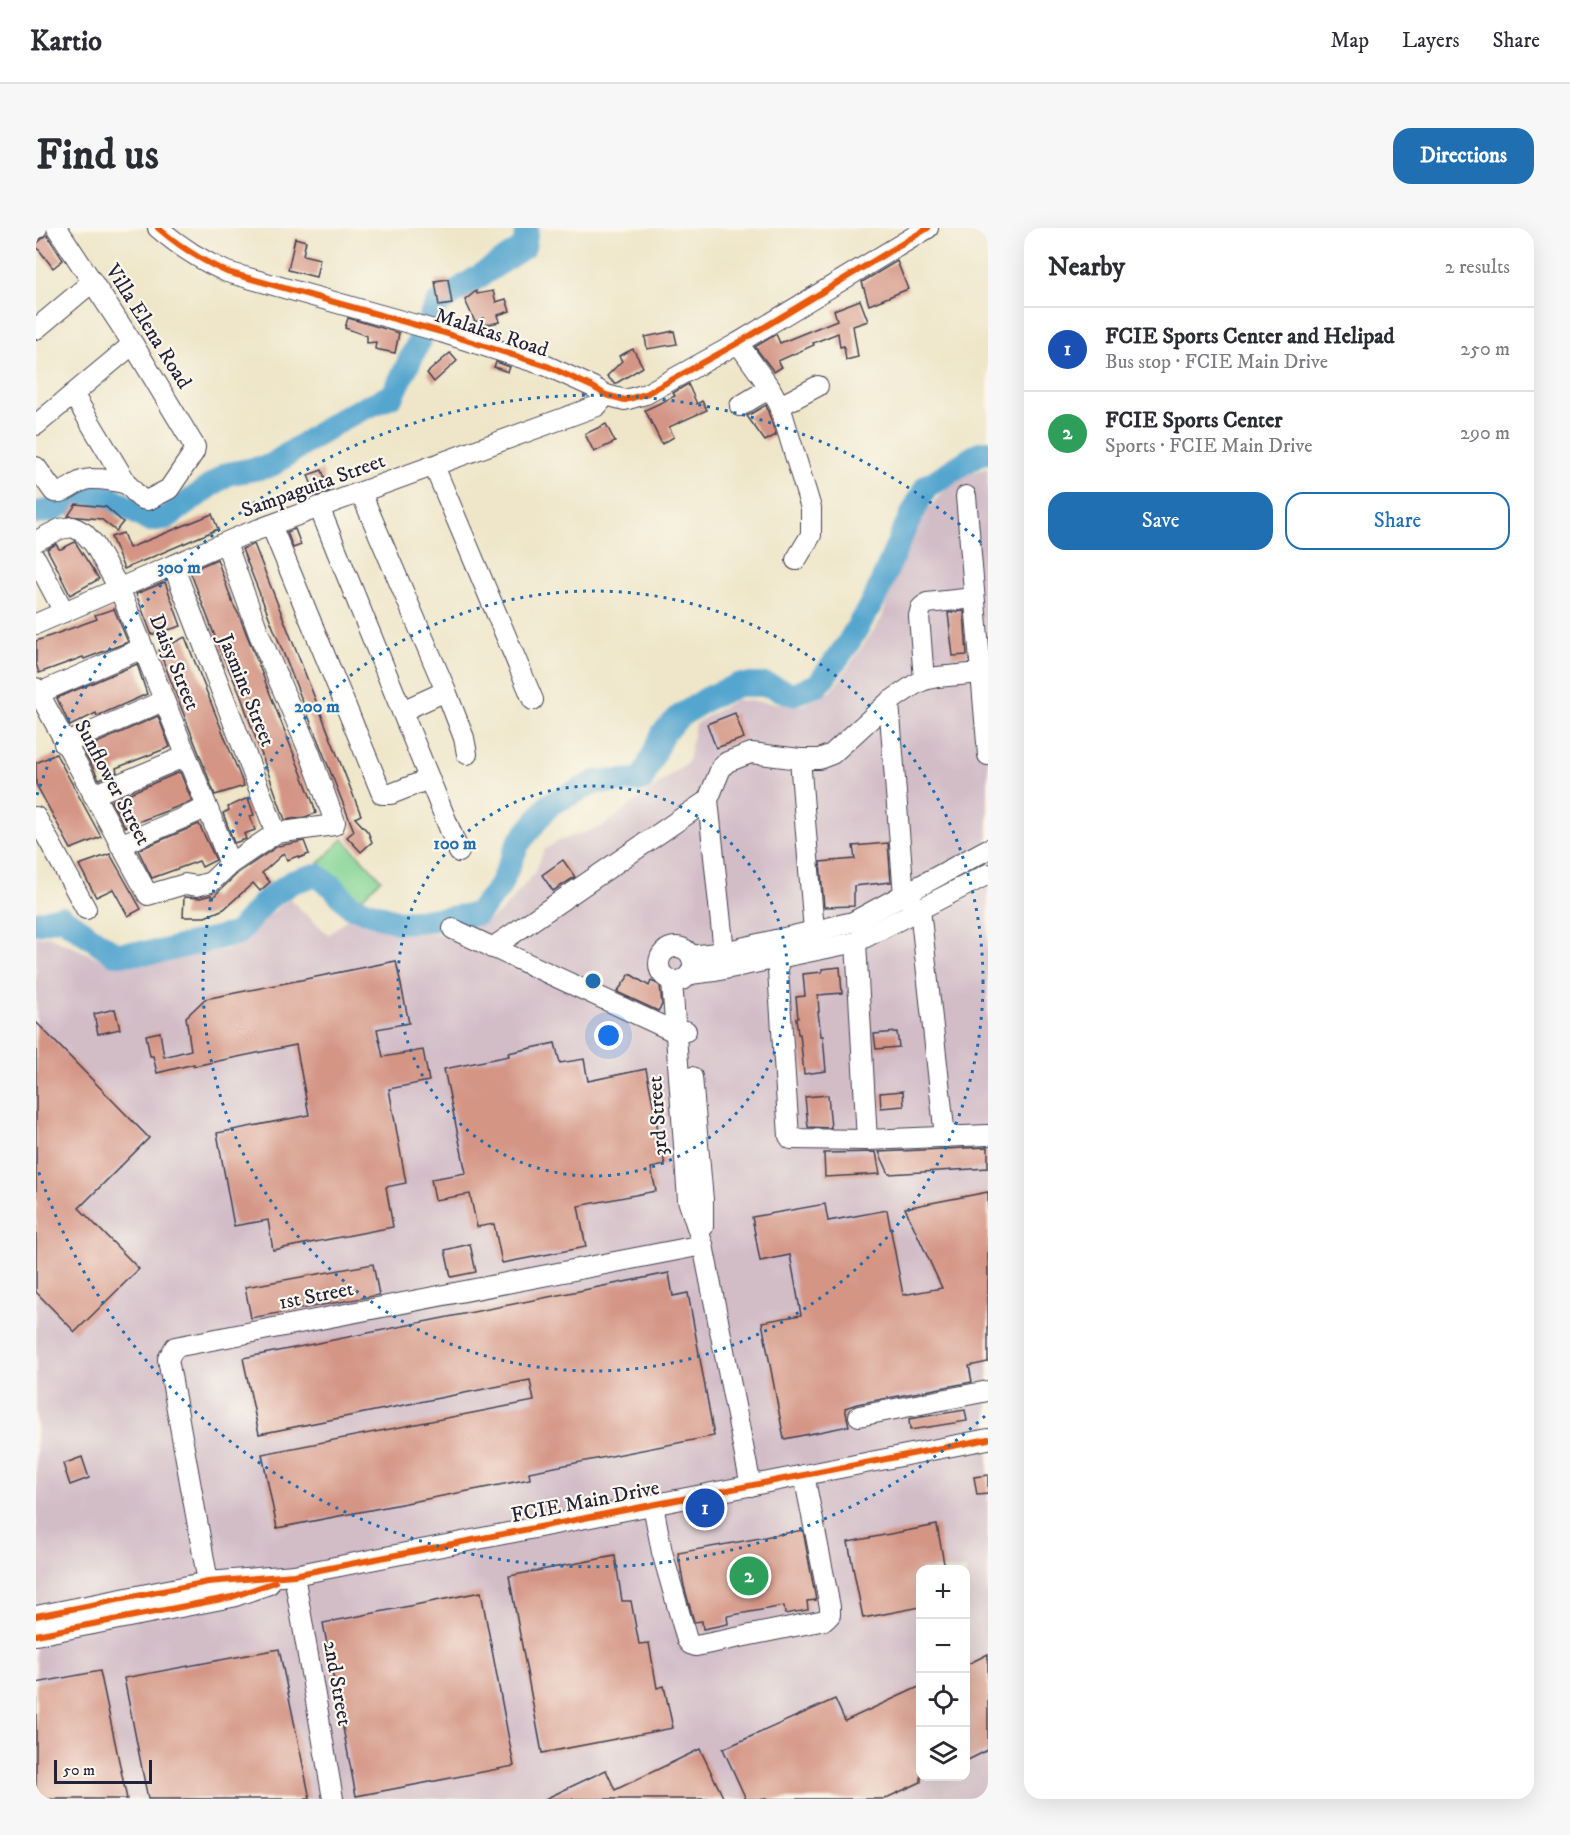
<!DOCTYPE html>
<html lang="en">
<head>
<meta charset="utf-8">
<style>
  body { margin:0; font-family:"IM FELL DW Pica",serif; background:#f7f7f7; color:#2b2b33 }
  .controls { position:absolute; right:18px; bottom:18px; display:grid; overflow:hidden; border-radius:12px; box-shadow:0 6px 24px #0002 }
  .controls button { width:54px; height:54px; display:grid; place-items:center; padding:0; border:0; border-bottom:2px solid #e1e1e2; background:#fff; color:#2b2b33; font:30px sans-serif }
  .scale { position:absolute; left:18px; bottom:15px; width:98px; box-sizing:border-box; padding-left:6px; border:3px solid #22223b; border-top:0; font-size:16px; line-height:21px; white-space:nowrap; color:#22223b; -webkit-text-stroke:4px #fbf7ec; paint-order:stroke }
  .you { position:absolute; left:573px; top:808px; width:21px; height:21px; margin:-15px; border:4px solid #fff; border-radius:50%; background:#1a73e8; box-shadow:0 0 0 9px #1a73e833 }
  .badge { display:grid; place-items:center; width:39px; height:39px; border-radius:50%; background:#1f6fb2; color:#fff; font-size:20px; font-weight:700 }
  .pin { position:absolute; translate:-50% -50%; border:3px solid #fff; box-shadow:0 2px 6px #0006 }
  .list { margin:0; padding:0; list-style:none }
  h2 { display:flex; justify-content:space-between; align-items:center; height:78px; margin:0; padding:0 24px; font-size:26px }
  h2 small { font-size:20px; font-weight:400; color:#7c7c81 }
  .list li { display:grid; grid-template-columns:39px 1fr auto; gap:18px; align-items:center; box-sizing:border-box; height:84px; padding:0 24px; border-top:2px solid #e1e1e2 }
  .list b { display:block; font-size:22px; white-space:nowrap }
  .list p { margin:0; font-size:20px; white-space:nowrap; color:#7c7c81 }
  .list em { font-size:20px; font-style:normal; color:#7c7c81 }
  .actions { display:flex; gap:12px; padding:18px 24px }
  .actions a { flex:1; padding:14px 0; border:2px solid #1f6fb2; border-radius:18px; text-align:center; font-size:21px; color:#1f6fb2 }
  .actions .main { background:#1f6fb2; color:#fff }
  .icon { flex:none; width:33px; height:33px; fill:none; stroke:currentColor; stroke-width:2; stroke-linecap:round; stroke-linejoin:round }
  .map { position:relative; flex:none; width:952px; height:1571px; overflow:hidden; border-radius:18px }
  header { display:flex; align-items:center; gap:36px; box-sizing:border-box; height:84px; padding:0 30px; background:#fff; border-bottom:2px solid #e1e1e2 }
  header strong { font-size:28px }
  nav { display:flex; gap:33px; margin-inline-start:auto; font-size:21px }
  .intro { display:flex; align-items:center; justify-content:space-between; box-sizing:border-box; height:144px; padding:0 36px }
  h1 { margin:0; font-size:42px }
  .button { padding:15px 27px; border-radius:18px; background:#1f6fb2; color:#fff; font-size:21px; font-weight:700 }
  main { display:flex; gap:36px; padding:0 36px }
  aside { flex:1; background:#fff; border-radius:18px; box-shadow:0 6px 24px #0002 }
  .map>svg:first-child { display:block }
</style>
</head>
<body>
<header>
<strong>Kartio</strong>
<nav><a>Map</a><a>Layers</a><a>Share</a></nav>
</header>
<div class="intro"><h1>Find us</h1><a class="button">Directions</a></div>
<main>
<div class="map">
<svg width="952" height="1571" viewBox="0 0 952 1571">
  <rect width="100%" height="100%" fill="#fbf7ec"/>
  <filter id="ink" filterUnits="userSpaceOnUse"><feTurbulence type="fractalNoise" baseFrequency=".0167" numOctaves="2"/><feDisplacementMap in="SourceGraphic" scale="12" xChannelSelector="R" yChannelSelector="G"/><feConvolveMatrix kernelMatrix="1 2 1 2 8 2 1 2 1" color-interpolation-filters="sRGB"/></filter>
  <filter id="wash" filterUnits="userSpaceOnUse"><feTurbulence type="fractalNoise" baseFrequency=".008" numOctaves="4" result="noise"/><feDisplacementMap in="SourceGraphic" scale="24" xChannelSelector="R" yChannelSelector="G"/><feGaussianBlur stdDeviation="1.35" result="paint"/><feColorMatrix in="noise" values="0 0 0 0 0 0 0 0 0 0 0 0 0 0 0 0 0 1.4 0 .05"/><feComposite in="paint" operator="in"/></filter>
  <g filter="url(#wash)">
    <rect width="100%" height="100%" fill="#efe6c9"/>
    <path fill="#d2bdc7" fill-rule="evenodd" d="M952,240V1571H0V709L12,708L78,737L192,722L253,671L293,707L316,686L361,701L408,707L416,697L448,695L464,685L499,644L508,622L522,613L566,599L652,534L659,496L699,472L766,477L796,463L846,390L860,340L887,287L914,256L933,245ZM885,1342H930V1548H885Z"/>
    <path fill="#84d494" stroke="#537b68" stroke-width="1.5" d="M307,611L345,651L321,675L283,635Z"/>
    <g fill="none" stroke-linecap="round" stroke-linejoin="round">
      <g stroke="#54a6cf" stroke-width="24">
        <path d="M0,285L17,282L46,264L76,270L112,292L130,290L191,246L234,238L307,190L357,167L401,76L488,19L491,0"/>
        <path d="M0,695L25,689L79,726L123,724L202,705L230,672L256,654L280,647L296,658L314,678L362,694L407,691L441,686L463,660L482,616L514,576L560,554L606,552L627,505L644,488L672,470L702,457H731L756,466L782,457L811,417L840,368L868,302L890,259L944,225L952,224"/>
      </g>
    </g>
    <g id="blocks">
      <g fill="#d49585">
        <path d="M11,7L27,32L17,40L0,18V16Z"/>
        <path d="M259,10L270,13L267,27L284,31L280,49L252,42Z"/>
        <path d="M861,33L872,61L833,77L826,54Z"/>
        <path d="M412,51L416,76L403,78L399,53Z"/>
        <path d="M440,63L441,66L457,63L460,74L470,71L474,83L462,87L464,94L448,97L447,90L439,94L429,72Z"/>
        <path d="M824,72L832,93L817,98L822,129L810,132L808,118L804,119L802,105L777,115L778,117L742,133L746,139L738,144L719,119L740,106L744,115L801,92L798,82Z"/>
        <path d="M312,90L363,105L359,125L339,121L340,114L331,115V108L309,100Z"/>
        <path d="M638,103L641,116L611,121L609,109Z"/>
        <path d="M597,121L607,139L579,156L571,148L586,133L583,128Z"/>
        <path d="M414,125L421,133L398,154L391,145Z"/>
        <path d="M460,134L474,139L472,144L458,139Z"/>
        <path d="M652,156L661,176L666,173L671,182L633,199L638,209L626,216L609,182L639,168L637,165Z"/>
        <path d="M730,177L740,207L729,213L711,188Z"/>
        <path d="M570,196L579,214L558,224L549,206Z"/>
        <path d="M286,242L293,263L280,268L272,247Z"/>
        <path d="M40,276L70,279L87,294L80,303L65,291L32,288Z"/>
        <path d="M176,286L182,301L88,341L75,309L87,305L93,320Z"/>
        <path d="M259,301L265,317L257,320L251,304Z"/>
        <path d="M39,314L63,351L34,367L25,349H26L11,321L20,316L23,321H25Z"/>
        <path d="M218,316L325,587L319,590L332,604L336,614L325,624L311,609L318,603L206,321Z"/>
        <path d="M181,331L197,376L203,387L277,575L280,585L269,589L249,592L204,466L183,419L154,343Z"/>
        <path d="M129,354L145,398L116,407L100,366Z"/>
        <path d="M78,381L92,414L48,431L47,429L3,445L0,436V413L61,391L59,387Z"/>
        <path d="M928,383L931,427L917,428L912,385Z"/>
        <path d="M149,409L208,558L179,567L123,422Z"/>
        <path d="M101,436L111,466L61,488L60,485L34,498L21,470Z"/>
        <path d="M699,485L708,510L680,520L671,496Z"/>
        <path d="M122,488L134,519L80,540L81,544L63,551L47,521Z"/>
        <path d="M20,526L65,609L35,621L0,556V535Z"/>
        <path d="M144,544L156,573L89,599L75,573Z"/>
        <path d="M212,570L218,587L214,588L219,602L208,606L210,611L198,615L187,585L193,582L192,579Z"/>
        <path d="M163,596L180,632L166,639L163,633L116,650L102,622Z"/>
        <path d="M268,613L273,626L263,630L262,628L251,632L248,625L226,645L234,654L224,663L217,655L188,681L169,689H147L148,669L164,670L175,667L176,670L202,645L242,618Z"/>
        <path d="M852,615L855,654L818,658V678L788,679L784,634L819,631L817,618Z"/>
        <path d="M74,626L105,681L92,688L77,661L60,669L43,637Z"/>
        <path d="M527,632L539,649L517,663L506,647Z"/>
        <path d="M360,733L373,795L341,801L347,829L387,822L393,853L353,861L370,955L350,959L357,999L237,1022L232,992L198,998L181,905L273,887L260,817L158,838V836L121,845L117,828H114L110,807L124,804L128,829L155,822L150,789L169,771Z"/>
        <path d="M804,739L806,765L782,767L783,784H782L785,808H787L790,843L768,846L764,806H762L760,790H762L760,769L769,768L767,746L786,744V741Z"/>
        <path d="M594,746L613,758L615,753L624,757L626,777L622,783L581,764Z"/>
        <path d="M79,781L84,801L62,806L58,786Z"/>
        <path d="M0,794L113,910L43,980L103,1041L39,1104L0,1064Z"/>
        <path d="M861,804L863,819L840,821L838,806Z"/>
        <path d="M519,815L524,835L548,831L552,853L610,841L629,937L615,940L620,963L542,978L550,1019L466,1035L458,996L441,999L434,966L399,972L395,951L430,945L408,841L473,828L472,825Z"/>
        <path d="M867,863L868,878L845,880L844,865Z"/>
        <path d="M792,867L795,900L772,899L769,869Z"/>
        <path d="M952,919V940L853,946L843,924Z"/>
        <path d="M840,924L844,946L789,949L788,925Z"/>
        <path d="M952,964V1134L933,1138L936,1154L821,1176L809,1180L813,1198L748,1211L726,1094L765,1087L754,1027L724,1033L716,989L789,976L792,993L851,982L867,1067L906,1060L869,980Z"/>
        <path d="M434,1016L440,1044L415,1049L409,1022Z"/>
        <path d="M337,1036L343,1067L215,1090L209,1059Z"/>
        <path d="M633,1045L637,1068L652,1065L678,1208L493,1244L494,1251L241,1300L226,1226L498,1173L494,1152L223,1206L207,1130Z"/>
        <path d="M929,1182L931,1193L874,1202L873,1191Z"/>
        <path d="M46,1229L53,1250L34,1257L27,1236Z"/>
        <path d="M952,1247V1266L941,1267L938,1249Z"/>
        <path d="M901,1297L909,1341H885V1379L827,1390L812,1314Z"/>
        <path d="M767,1302L780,1372L771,1373L772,1382L749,1386L748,1378L691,1388L692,1396L667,1401L666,1393L658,1394L648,1358L642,1325Z"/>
        <path d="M579,1328L586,1373H595L603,1416L613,1415L621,1460L628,1458L637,1500L506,1525L473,1348Z"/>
        <path d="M445,1364L478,1538L320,1568L287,1395Z"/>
        <path d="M243,1421L274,1571H112L88,1450Z"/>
        <path d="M952,1426V1522L930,1533V1437Z"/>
        <path d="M64,1443L91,1571H0V1455Z"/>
        <path d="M885,1458V1554L848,1571H710L687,1521L799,1471L809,1493Z"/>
        <path d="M664,1521L688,1571H509L570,1542L579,1562Z"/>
      </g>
    </g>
  </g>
  <g filter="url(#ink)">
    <use href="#blocks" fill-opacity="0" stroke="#413f50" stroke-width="1.5"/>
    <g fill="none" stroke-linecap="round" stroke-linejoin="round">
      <g stroke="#413f50" stroke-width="22">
        <g id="minor">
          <path d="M122,0C144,19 164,32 191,44L405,104L511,138L557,159L570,167L589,172L610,166L702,115L892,0"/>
          <path d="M0,1L1,0"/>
          <path d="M0,101L56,54"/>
          <path d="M702,115L734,160L744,178L775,280V307L760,332"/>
          <path d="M37,166L91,256"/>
          <path d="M704,178L734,160"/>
          <path d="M744,178L782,158"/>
          <path d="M0,197L97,116"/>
          <path d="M398,238L497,472"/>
          <path d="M0,239L18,264C32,267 40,250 57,251C66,251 82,253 90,256C99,261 100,272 112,272L133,261L158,224L159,219L97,116L21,0"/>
          <path d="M325,265L410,463L428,510L431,526"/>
          <path d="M930,268L952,527"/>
          <path d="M283,279L423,624"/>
          <path d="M235,297L346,566H355L393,551"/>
          <path d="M0,313L24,301L37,299L48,305L58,316L83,360L194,636"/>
          <path d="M0,331L28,384"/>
          <path d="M137,337L240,605"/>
          <path d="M0,396L207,307L561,178L570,167"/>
          <path d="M888,452L883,388L885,380L891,375L938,370"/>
          <path d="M0,460L112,667L149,656L161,658L175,654L194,636L240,605L298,597L299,594L273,523L223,406L190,315"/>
          <path d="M3,465L107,420"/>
          <path d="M853,474L868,668L884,681L909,909"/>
          <path d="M366,483L410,463"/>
          <path d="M28,516L127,473"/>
          <path d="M764,531L778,703"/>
          <path d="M57,567L150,528"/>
          <path d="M0,589L50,681"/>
          <path d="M84,617L170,580"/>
          <path d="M417,701L639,804L650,803"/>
          <path d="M740,712L753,908L755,911L831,912L952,907"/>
          <path d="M820,714L831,912"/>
          <circle cx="640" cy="736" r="17"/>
          <path d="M456,720L672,572"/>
          <path d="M688,724L672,572L685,540L691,534L715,525L764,531H783L796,526L853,474L878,457L888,452L901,449L945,445"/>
          <path d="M655,728L688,724L817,694L952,621"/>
          <path d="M654,746L679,743L820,714L952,646"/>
          <path d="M636,753L652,972L667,1017L715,1258"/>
          <path d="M656,849L667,972V999"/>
          <path d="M823,1188L952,1163"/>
          <path d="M617,1277L626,1324L651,1412L654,1416L660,1418L789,1392L794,1387V1379L768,1247"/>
          <path d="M258,1347L297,1571"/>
          <path d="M172,1354L132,1131L139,1119L667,1017"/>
          <path d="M0,1388L172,1354L258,1347L952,1211"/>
          <path d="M0,1407L196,1369L233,1356"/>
        </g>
      </g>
      <use href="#minor" stroke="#fff" stroke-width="20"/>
      <g stroke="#fbf7ec" stroke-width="10">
        <g id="cycleway">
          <path d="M122,0C144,19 164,32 191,44L405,104L511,138L557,159L570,167L589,172L610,166L702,115L892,0"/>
          <path d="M0,1388L172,1354L258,1347L952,1211"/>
          <path d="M0,1407L196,1369L239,1354"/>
        </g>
      </g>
      <use href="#cycleway" stroke="#e8590c" stroke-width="6"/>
    </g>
  </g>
  <g fill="none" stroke="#1f6fb2" stroke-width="3" stroke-dasharray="3 6">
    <circle cx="557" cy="753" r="195"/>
    <circle cx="557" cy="753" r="390"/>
    <path d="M949 1188A586 586 0 0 1 1 939M1 567A586 586 0 0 1 949 318"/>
  </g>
  <g text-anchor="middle" stroke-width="4.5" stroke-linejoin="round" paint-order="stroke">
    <g font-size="21" fill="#22223b" stroke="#fbf7ec">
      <text transform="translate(113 98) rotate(58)" y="7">Villa Elena Road</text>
      <text transform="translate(456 104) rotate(18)" y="7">Malakas Road</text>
      <text transform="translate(277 257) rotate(-20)" y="7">Sampaguita Street</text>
      <text transform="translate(139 434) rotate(68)" y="7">Daisy Street</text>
      <text transform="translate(211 462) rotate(68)" y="7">Jasmine Street</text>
      <text transform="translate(77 554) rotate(62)" y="7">Sunflower Street</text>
      <text transform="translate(621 888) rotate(-94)" y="7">3rd Street</text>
      <text transform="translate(280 1067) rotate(-11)" y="7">1st Street</text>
      <text transform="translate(549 1273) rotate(-11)" y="7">FCIE Main Drive</text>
      <text transform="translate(302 1455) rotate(80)" y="7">2nd Street</text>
    </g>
  </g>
  <circle cx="557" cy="753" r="9" fill="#1f6fb2" stroke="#fbf7ec" stroke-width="3"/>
  <g font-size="18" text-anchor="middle" font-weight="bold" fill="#1f6fb2" stroke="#fbf7ec" stroke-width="4.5" stroke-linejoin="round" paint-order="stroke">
    <text x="143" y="345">300 m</text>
    <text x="281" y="484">200 m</text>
    <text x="419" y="621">100 m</text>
  </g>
</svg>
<div class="controls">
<button>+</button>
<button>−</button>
<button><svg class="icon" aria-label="locate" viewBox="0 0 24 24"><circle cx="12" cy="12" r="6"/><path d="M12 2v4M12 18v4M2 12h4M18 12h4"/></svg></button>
<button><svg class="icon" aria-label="layers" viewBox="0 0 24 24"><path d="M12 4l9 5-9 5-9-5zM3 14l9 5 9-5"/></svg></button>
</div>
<div class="scale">50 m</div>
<div class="you"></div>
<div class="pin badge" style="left:669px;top:1280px;background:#1a4fb4">1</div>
<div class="pin badge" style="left:713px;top:1348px;background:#2e9e5b">2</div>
</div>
<aside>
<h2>Nearby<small>2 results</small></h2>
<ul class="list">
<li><span class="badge" style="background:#1a4fb4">1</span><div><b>FCIE Sports Center and Helipad</b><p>Bus stop · FCIE Main Drive</p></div><em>250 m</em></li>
<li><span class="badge" style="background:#2e9e5b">2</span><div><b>FCIE Sports Center</b><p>Sports · FCIE Main Drive</p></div><em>290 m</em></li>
</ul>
<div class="actions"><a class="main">Save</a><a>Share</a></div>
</aside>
</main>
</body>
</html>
